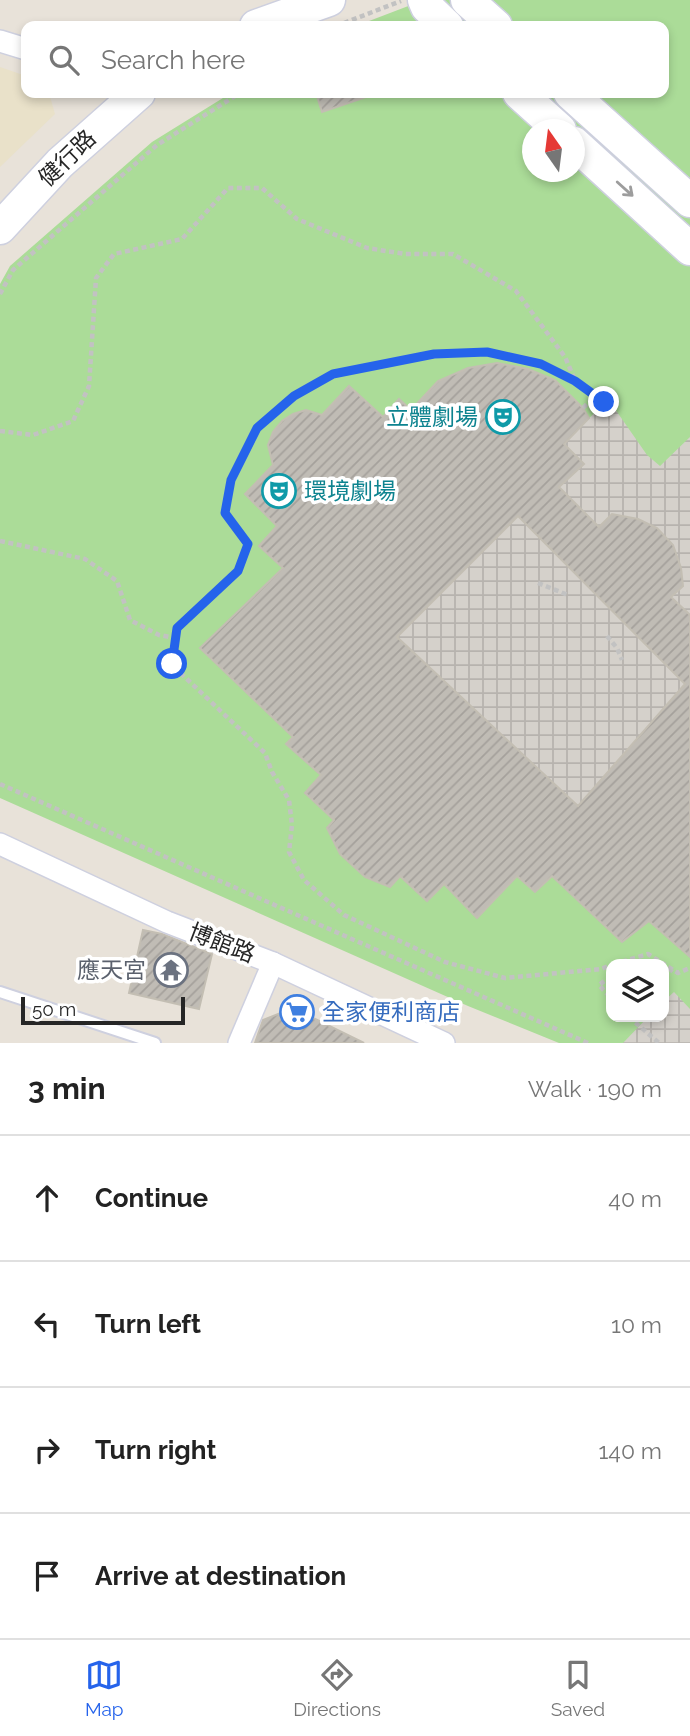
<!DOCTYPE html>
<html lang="en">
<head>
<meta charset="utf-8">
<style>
  body { margin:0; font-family:Raleway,"Noto Sans TC",sans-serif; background:#f6f6f6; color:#222 }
  .controls { position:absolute; right:21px; bottom:21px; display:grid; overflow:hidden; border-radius:14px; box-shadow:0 4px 10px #0003 }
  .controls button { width:63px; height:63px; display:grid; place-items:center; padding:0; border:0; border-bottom:2px solid #e0e0e0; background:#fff; color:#222; font:35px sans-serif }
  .compass { position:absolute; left:522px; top:119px; width:63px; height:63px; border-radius:50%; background:#fff; box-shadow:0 4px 10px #0003; rotate:346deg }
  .scale { position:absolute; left:21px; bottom:18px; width:164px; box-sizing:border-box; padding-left:7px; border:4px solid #262626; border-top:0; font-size:19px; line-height:24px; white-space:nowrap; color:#262626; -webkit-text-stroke:5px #fff; paint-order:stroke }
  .stop { position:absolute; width:21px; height:21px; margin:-16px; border:5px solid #2563eb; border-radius:50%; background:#fff }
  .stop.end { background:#2563eb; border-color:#fff; box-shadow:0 2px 7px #0008 }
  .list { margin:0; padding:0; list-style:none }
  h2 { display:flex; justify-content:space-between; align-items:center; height:91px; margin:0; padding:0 28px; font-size:30px }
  h2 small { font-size:23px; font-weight:400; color:#767676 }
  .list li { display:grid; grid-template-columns:46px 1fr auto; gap:21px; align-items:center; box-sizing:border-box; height:126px; padding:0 28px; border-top:2px solid #e0e0e0 }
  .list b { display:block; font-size:26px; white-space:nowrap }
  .list em { font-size:23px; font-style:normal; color:#767676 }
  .icon { flex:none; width:38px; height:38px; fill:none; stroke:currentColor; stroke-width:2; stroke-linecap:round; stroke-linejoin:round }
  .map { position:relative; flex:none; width:690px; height:1043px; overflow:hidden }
  .search { position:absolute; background:#fff; box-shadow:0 4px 10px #0003; left:21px; right:21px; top:21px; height:77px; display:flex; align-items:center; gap:18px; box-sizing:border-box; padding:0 24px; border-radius:14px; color:#767676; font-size:26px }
  .sheet { height:595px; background:#fff }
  nav { display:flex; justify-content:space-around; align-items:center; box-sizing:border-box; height:98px; border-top:2px solid #e0e0e0; background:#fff; font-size:19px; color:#767676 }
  nav a { display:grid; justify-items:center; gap:4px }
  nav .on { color:#2563eb }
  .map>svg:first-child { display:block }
</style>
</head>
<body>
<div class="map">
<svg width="690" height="1043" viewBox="0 0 690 1043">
  <defs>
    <pattern id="plaza-grid" width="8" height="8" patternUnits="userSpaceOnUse" patternTransform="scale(1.75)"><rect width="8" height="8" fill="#d5d1cb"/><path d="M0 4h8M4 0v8" fill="none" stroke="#b7b3ae"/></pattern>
    <pattern id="building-hatch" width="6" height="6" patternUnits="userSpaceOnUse" patternTransform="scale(1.75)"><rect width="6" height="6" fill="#c0bcb5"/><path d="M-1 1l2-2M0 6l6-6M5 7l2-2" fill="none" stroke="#a5a19c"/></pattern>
  </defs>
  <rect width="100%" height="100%" fill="#e8e2d9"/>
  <path fill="#e9e1c9" d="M0,67L26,76V93H49L55,114L0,167Z"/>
  <path fill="#abdc98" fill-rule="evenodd" d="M424,0H690V1043H559L468,1006L0,798V284L10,266L152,142L231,93H664V26H356ZM532,130H574V172H532ZM611,964H664V1017H611Z"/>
  <g fill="url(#plaza-grid)">
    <path d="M608,399L647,455L660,466L690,437V615L671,597L683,586L681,568L673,545L657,528L638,519L612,514L599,527L559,487L584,464L564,444Z"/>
    <path d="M518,516L685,684L578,806L397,637Z"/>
    <path d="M674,992L690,1009V1043H623L648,1017H664V1001Z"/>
  </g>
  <g fill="url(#building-hatch)" stroke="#c3beb3" stroke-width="2" fill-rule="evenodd">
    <path d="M316,93H369V96L322,112Z"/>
    <path d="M497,363L528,369L555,380L583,408L589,418L564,444L584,464L559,487L599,527L612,514L638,519L657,528L673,545L681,568L683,586L671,597L690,615V957L649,921L622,942L552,876L535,892L517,876L477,918L444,884L427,901L400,876L390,887L365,877L340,854L327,828L334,820L305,793L321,775L286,744L293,737L200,648L283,568L259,546L277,526L245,494L273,465L268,445L273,432L282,421L293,414L306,410L322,415L349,386L383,417L399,399L411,410L438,381L468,368ZM518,516L685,684L578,806L397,637Z"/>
    <path d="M143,930L162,934L212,954L199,1009L129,993Z"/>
    <path d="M293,1008L364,1043H255L263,1020Z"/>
  </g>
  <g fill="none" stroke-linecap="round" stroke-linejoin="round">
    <g stroke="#ced0df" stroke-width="14">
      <path id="lane" d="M0,992L155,1043"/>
    </g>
    <g stroke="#ced0df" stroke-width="24">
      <g id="street">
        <path d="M0,41L26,49"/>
        <path d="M0,844L167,922L273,963L444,1043"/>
        <path d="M239,1043L273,963"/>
      </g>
    </g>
    <g stroke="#ced0df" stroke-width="35">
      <g id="secondary">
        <path d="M424,0L427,7L447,26"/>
        <path d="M467,0L496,26"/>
        <path d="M256,26L329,0"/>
        <path d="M519,93L560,130"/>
        <path d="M570,93L690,201"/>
        <path d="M574,143L690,249"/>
        <path d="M0,228L60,163L139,93"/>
      </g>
    </g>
    <g stroke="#c2c2c2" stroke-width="4.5" stroke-dasharray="5 3.5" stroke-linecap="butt">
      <path d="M344,23L401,1"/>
      <path d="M0,294L13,270L157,145L240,93"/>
      <path d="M604,402L575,381L541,364L487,352L434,354L333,374L294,396L257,428L231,480L225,513L249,544L238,571L177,628L172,665L265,753L272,772L289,800L292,825L289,852L304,880L344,915L445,962L505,978L601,969L611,965"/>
      <path d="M583,408L596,395"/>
      <path d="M0,431L33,435L73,421L89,386L96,278L114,254L182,239L228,188H262L297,219L367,248L405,254H453L516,291L565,357L575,380"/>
      <path d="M0,541L85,559L117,581L130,620L159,635L175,638"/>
      <path d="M538,583L568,595"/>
      <path d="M607,636L617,648L622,660"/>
      <path d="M0,784L588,1043"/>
      <path d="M614,964L648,954L678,973L690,968"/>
      <path d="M611,976L599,985L611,998"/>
      <path d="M664,978L672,969"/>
      <path d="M629,1017L659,1043"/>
    </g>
    <use href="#lane" stroke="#fff" stroke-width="10"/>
    <use href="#street" stroke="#fff" stroke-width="21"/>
    <use href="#secondary" stroke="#fff" stroke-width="32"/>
  </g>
  <defs><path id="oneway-shaft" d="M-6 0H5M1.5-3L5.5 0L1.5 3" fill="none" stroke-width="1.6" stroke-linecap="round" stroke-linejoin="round" transform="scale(1.75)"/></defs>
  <use stroke="#9d9d9d" href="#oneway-shaft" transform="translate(625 189) rotate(42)"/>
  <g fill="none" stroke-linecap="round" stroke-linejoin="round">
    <path stroke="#2563eb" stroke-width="9" d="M172,664L177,628L238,571L248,544L225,513L231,480L257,428L294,396L333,374L434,354L487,352L541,364L575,381L604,402"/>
  </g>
  <defs>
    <g id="theatre-ring" transform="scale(1.75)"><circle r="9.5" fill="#fff" stroke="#0f9aa8" stroke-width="1.5"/><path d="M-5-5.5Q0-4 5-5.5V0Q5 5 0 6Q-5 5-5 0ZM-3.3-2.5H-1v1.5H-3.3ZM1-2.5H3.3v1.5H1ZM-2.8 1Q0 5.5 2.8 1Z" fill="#0f9aa8"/></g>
    <g id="temple-ring" transform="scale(1.75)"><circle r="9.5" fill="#fff" stroke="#6b7280" stroke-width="1.5"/><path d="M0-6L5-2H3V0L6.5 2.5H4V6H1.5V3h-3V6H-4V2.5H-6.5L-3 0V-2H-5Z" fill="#6b7280"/></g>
    <g id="supermarket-ring" transform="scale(1.75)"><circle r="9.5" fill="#fff" stroke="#3f7fe0" stroke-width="1.5"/><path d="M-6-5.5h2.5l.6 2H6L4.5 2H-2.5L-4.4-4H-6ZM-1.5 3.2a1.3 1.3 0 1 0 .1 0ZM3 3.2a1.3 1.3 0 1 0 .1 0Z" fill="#3f7fe0"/></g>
  </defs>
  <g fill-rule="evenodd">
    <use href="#theatre-ring" x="503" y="417"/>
    <use href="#theatre-ring" x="279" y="491"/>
    <use href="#temple-ring" x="171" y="970"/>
    <use href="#supermarket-ring" x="297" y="1012"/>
  </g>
  <g text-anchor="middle" stroke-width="7" stroke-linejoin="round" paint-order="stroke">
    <g font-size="23" fill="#262626" stroke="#fff">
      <text transform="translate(67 158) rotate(-44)" y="8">健行路</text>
      <text transform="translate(222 943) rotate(21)" y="8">博館路</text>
    </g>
    <g font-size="23" fill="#0d838f" stroke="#fff" text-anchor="end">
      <text x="478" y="425">立體劇場</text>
      <text x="304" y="499" text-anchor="start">環境劇場</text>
    </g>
    <g font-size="23" fill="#5b616d" stroke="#fff" text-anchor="end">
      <text x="146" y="978">應天宮</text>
    </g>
    <g font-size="23" fill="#366cbe" stroke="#fff" text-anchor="start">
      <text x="322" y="1020">全家便利商店</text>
    </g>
  </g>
</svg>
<div class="controls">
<button><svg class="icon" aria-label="layers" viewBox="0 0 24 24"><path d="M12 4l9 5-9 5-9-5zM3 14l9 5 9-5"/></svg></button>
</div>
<svg class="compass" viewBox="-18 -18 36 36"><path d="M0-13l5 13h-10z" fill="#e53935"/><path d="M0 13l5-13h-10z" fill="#767676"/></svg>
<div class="scale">50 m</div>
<div class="stop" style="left:172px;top:664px"></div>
<div class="stop end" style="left:604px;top:402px"></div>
<div class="search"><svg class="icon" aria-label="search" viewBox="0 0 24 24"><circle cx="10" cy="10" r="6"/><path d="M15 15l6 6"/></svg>Search here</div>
</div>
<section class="sheet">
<h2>3 min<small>Walk · 190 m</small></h2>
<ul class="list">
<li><svg class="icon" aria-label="ahead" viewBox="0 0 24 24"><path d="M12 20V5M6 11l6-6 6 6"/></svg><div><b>Continue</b></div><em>40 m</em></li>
<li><svg class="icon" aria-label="left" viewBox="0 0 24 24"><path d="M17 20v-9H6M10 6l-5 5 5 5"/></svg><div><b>Turn left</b></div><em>10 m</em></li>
<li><svg class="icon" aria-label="right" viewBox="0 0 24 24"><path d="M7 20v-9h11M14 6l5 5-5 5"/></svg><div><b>Turn right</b></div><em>140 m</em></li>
<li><svg class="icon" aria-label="arrive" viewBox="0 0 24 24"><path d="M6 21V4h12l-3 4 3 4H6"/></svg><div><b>Arrive at destination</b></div></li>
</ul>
</section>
<nav>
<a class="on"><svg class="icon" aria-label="map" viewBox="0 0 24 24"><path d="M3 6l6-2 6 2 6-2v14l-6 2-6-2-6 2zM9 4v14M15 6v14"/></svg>Map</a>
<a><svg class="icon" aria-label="directions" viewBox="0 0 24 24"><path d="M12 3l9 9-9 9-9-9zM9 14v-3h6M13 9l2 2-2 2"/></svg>Directions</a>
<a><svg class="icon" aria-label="saved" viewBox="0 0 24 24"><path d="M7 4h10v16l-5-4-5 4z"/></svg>Saved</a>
</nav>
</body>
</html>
